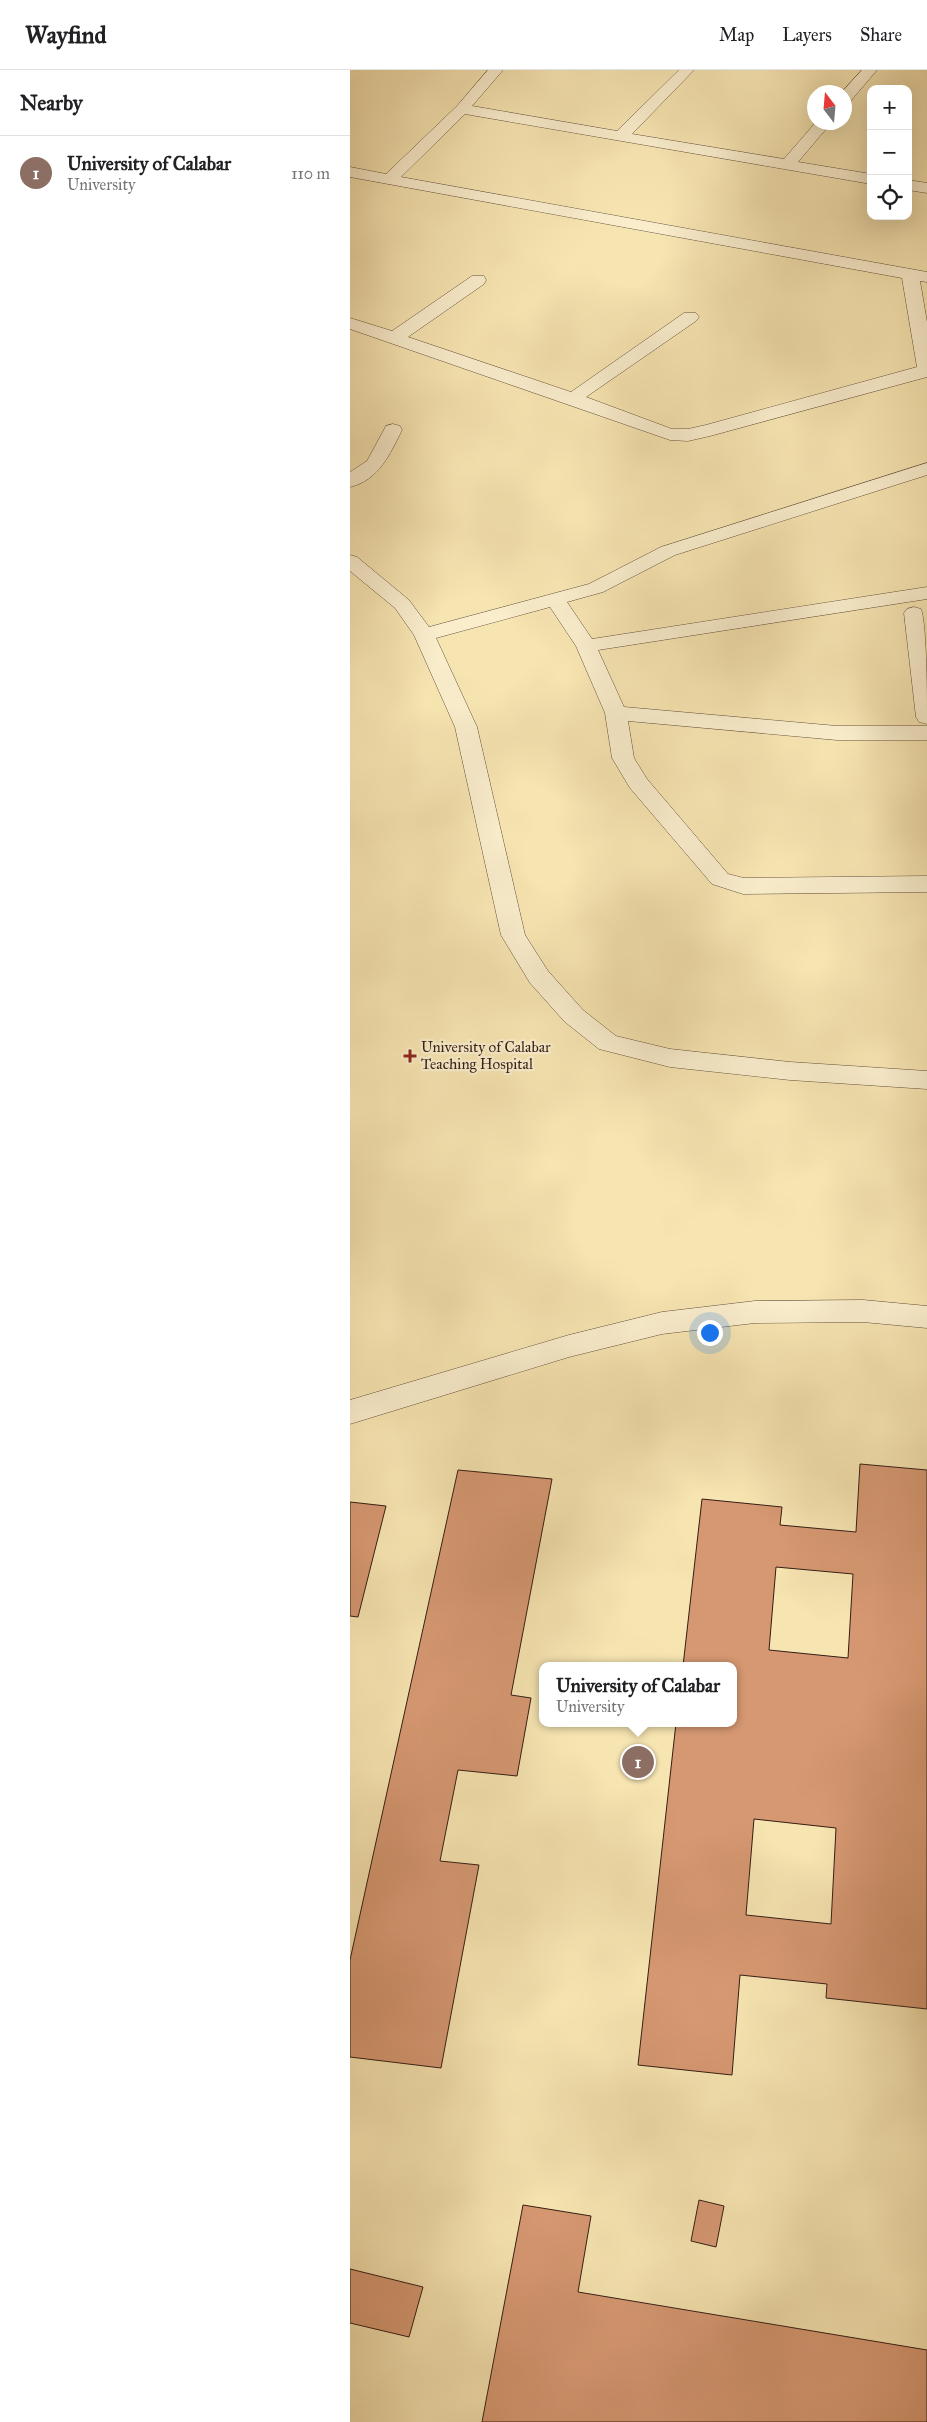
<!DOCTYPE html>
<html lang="en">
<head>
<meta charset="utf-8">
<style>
  body { margin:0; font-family:"IM FELL Great Primer",serif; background:#f2f2f2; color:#202124 }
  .controls { position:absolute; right:15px; top:15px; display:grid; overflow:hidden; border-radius:10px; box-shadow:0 5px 20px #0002 }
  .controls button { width:45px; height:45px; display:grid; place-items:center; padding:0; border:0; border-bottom:1px solid #e0e0e0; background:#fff; color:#202124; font:25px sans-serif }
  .compass { position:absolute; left:457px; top:15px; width:45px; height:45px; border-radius:50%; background:#fff; box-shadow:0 5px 20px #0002; rotate:344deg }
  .you { position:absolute; left:359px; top:1262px; width:18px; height:18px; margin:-12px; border:4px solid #fff; border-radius:50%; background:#1a73e8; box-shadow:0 0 0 8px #1a73e833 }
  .badge { display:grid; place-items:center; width:32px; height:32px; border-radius:50%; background:#8f2418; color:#fff; font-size:16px; font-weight:700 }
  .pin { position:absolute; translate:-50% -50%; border:2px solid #fff; box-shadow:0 1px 5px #0006 }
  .popup { position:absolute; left:189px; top:1592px; width:198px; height:65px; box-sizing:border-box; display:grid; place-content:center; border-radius:10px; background:#fff; filter:drop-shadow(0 1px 4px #0005); font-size:16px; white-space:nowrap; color:#757577 }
  .popup b { font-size:19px; color:#202124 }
  .popup::after { content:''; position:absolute; left:50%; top:100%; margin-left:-10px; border:10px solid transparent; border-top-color:#fff }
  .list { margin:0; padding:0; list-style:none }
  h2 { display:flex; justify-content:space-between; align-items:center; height:65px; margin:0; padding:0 20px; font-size:21px }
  h2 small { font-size:16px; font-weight:400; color:#757577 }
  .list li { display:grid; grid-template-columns:32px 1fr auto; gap:15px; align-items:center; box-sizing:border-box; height:75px; padding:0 20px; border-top:1px solid #e0e0e0 }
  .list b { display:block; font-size:19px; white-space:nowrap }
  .list p { margin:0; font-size:16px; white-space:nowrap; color:#757577 }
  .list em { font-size:16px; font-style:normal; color:#757577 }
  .icon { flex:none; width:28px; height:28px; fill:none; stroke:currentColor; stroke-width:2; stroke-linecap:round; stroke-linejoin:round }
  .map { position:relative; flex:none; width:577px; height:2352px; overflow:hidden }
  header { display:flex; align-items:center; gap:30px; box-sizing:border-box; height:70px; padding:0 25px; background:#fff; border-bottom:1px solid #e0e0e0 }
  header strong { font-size:24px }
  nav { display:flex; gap:28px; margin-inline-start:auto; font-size:18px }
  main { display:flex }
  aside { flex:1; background:#fff }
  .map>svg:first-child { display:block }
</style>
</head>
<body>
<header>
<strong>Wayfind</strong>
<nav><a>Map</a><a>Layers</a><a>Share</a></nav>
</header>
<main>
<aside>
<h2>Nearby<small></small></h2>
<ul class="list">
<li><span class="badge" style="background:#8d6e63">1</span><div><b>University of Calabar</b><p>University</p></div><em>110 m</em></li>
</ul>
</aside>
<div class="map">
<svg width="577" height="2352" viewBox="0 0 577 2352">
  <rect width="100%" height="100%" fill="#f6e4b1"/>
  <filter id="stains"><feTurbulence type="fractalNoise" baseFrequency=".004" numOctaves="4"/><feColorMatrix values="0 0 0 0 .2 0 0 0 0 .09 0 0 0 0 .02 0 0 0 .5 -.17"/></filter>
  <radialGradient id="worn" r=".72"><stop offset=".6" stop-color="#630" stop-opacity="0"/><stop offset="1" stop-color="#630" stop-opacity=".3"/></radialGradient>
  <g fill="#d69872" stroke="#341d14" fill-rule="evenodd">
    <path d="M510,1394L577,1400V1939L476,1928L477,1914L390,1905L382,2005L288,1995L326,1653H383V1596H333L352,1429L432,1437L430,1455L506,1462ZM426,1497L503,1504L498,1588L419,1580ZM404,1749L486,1758L481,1854L396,1845Z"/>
    <path d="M108,1400L202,1409L161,1625L181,1628L167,1706L108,1700L90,1791L129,1795L91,1998L0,1987V1890Z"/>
    <path d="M0,1432L36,1436L8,1547L0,1546Z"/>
    <path d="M349,2130L374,2136L366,2177L341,2171Z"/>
    <path d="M173,2135L241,2146L228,2222L577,2280V2352H132Z"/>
    <path d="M0,2199L73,2217L59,2267L0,2253Z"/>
  </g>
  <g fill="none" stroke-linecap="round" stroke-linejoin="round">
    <g stroke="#644f3b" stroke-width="1">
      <g id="minor">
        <path d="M138,0H153L122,36L267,61L329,0H344L282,64L434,89L466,52H482L448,92L521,104V114L115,44L51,107L577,202V212L570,211L577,252V307L360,366L338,371L320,370L0,259V248L42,261L122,206H134L136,210L134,214L58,267L221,322L334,243H346L349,247L346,251L236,327L322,359H338L356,355L567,297L552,208L0,107V97L36,104L107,36Z"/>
        <path d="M512,0H527L499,33L494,34V22H492Z"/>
        <path d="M558,110L577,113V123L558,120Z"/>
        <path d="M43,354L50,356L52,360C40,384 29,410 0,417V402L17,391L36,356Z"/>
        <path d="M577,393V405L325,485L253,522L217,532L242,569L577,517V529L248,580L274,637L487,656H577V670H487L278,651L284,688L297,709L378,804L394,808L577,806V822L393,824L362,814L280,718L262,688L255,643L226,576L200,537L86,568L127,657L175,865L198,901L233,940L266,966L320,979L440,992L577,1001V1019L440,1010L320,997L249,979L215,952L180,913L151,865L105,657L64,565L45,538L0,501V485L7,487L59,530L79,557L239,514L311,477Z"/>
        <path d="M564,537L571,539C577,555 577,631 577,654L569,652L566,647L554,543L557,539Z"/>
        <path d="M513,1230L577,1236V1258L513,1252L405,1253L312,1264L219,1287L0,1354V1330L219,1265L312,1242L405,1231Z"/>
      </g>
    </g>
    <use href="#minor" fill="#f9edcc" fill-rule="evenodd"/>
  </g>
  <path fill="#8f2418" stroke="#f9edcc" stroke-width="2" d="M57.5 978.5h5v5h5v5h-5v5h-5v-5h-5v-5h5z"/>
  <g text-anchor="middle" stroke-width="4.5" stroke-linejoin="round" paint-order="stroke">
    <g font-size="15" fill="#341d14" stroke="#f9edcc" text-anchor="start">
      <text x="71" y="982">University of Calabar<tspan x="71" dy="17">Teaching Hospital</tspan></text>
    </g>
  </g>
  <rect width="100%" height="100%" filter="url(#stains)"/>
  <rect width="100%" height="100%" fill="url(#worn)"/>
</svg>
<div class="controls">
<button>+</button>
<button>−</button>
<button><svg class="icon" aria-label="locate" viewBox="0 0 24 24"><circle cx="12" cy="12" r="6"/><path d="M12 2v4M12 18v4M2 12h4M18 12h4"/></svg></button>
</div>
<svg class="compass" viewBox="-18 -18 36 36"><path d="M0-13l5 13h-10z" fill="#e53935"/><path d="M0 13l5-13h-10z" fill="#757577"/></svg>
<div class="you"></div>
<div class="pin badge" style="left:288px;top:1692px;background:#8d6e63">1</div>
<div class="popup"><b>University of Calabar</b>University</div>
</div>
</main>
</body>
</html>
